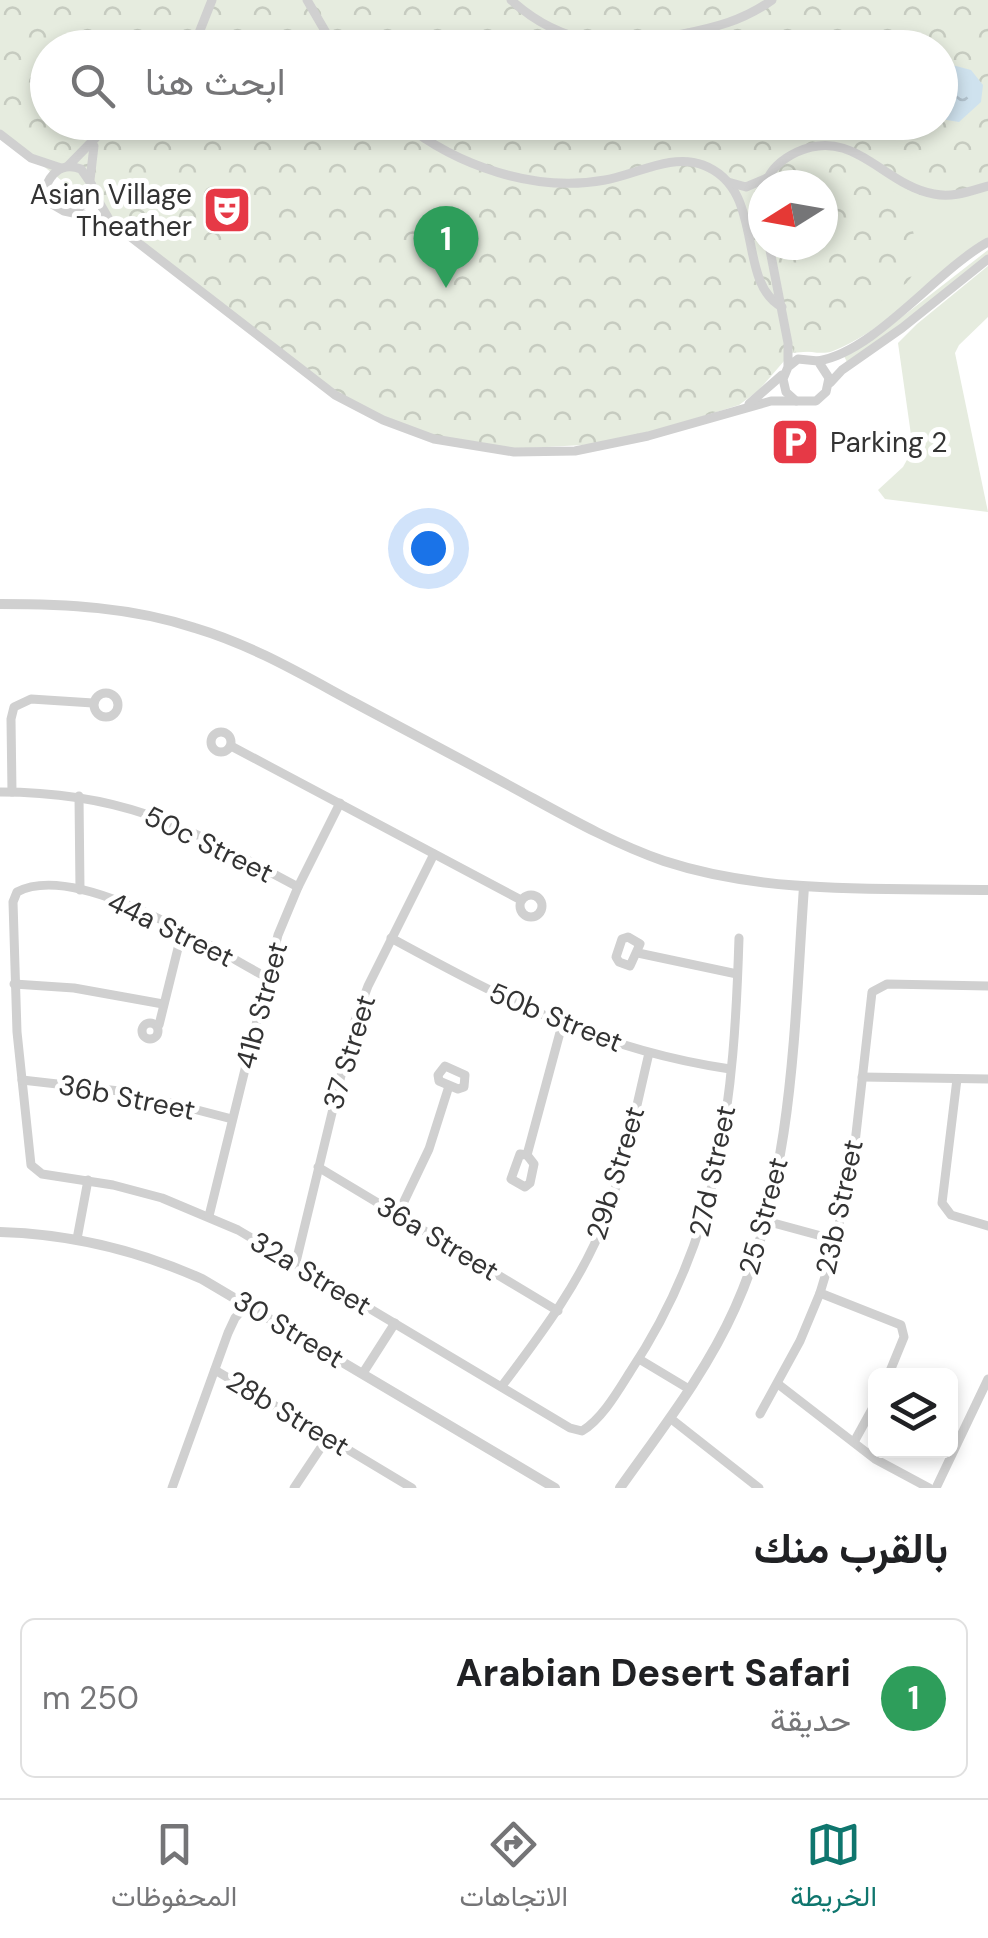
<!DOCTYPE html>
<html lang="ar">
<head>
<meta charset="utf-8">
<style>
  body { margin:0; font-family:"DM Sans",Vazirmatn,sans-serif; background:#f2f2f2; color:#202124; direction:rtl }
  .controls { position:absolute; right:30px; bottom:30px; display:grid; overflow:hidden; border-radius:15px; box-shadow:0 5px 15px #0003 }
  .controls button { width:90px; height:90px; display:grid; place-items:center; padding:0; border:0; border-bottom:2px solid #e0e0e0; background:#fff; color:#202124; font:50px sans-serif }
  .compass { position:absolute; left:748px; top:170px; width:90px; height:90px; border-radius:50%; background:#fff; box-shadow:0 5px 15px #0003; rotate:259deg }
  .you { position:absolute; left:428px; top:548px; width:35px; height:35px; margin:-25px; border:8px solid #fff; border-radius:50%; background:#1a73e8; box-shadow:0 0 0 15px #1a73e833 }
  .badge { display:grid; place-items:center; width:65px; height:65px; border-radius:50%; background:#0f766e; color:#fff; font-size:32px; font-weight:700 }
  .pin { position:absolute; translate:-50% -82px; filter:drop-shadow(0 2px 5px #0008) }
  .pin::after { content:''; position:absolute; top:52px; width:35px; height:30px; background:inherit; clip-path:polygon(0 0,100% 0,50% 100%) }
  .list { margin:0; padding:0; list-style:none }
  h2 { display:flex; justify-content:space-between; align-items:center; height:130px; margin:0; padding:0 40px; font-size:42px }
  h2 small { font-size:32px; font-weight:400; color:#757577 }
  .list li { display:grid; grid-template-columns:65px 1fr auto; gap:30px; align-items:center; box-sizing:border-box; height:160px; margin:0 20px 20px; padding:0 20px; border:2px solid #e0e0e0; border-radius:15px }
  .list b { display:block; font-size:38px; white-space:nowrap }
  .list p { margin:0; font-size:32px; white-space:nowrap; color:#757577 }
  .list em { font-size:32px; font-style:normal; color:#757577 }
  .icon { flex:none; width:55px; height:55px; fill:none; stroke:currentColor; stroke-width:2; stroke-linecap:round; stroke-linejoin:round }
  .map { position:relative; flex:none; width:988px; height:1488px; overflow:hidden; direction:ltr }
  .search { position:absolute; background:#fff; box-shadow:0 5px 15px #0003; left:30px; right:30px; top:30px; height:110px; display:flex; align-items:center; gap:25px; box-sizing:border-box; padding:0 35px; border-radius:55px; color:#757577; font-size:38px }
  .sheet { height:310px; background:#fff }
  nav { display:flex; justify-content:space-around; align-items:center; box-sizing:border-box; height:140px; border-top:2px solid #e0e0e0; background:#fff; font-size:28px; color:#757577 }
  nav a { display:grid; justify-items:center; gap:5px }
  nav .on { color:#0f766e }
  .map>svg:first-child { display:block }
</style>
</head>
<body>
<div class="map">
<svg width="988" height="1488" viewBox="0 0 988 1488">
  <defs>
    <pattern id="park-crowns" width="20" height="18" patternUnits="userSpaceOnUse" patternTransform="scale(2.5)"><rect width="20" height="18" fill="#e6ecdf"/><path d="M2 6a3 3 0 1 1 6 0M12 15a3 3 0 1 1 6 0" fill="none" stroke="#c6cbc0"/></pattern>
    <pattern id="water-ripples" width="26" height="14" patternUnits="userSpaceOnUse" patternTransform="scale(2.5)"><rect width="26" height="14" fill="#cfe2ee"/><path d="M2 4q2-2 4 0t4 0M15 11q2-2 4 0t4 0" fill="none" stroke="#b2c2cd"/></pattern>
  </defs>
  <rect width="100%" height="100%" fill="#fff"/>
  <path fill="url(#park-crowns)" fill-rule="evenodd" d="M0,0H988V233L828,350L791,353L758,391L739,405L618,443L511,449L430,435L356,405L292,362L0,132ZM48,48H940V122H48ZM763,185H823V245H763Z"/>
  <g fill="#e6ecdf">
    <path d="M835,152C849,152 859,159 871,167C914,195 936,210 988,193V239C945,273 884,331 833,351C819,356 808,349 794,352L795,342L803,346L816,345L908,282L918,266L909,201L835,156Z"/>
    <path d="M988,250V257L911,318L847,362L844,356L880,334Z"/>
    <path d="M988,266V317L959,345L955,353L988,512L885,499L878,490L903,467L913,449L898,343L917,324Z"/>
  </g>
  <path fill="url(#water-ripples)" d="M941,62L971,70L983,85L981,102L959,122L941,119Z"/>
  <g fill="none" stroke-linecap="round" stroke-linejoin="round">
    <g stroke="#d0d0d0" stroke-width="9">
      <path d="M307,0L335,48"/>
      <path d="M511,0C563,47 613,48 678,35C713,28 743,21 772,0"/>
      <path d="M193,48L212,0"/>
      <path d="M402,122C457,166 535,193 605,180C636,175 671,153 703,165C767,189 735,282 782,307"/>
      <path d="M0,134L31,158L61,168"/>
      <path d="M68,166L111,122"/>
      <path d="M90,180L94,146"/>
      <path d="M728,182L746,187L767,178"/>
      <path d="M765,185C770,169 782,159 797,152C854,126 883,185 934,194C953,198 970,191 988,186"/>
      <path d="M92,190L110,221L335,395L383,420L434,439L514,452L575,451L648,436L771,401H796"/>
      <path d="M763,195V215"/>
      <path d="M71,212L88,202L92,185L81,169C66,163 54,169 47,184L52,204L64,211L107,220"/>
      <path d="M769,245L788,343V367L783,379L786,392L796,401H816L826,392L829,378L818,361L798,359L788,367"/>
      <path d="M818,361C875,352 936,271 988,242"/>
      <path d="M830,383L842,370L902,328L988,259"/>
      <path d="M749,404L782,375"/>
      <circle cx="106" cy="705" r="12"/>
      <circle cx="221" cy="742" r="10"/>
      <path d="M231,746L521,900"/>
      <path d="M0,792C128,792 189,829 298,887"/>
      <path d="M12,792L11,719L14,707L31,699L93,703"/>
      <path d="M79,796L80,890"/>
      <circle cx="531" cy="906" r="11"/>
      <path d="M628,937L640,944L630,966L619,962L616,957L622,939Z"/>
      <path d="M391,938C505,1000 600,1050 730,1069"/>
      <path d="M638,953L737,974"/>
      <path d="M266,977C212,948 77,860 17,892L13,902L17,1032L31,1165L42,1174L113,1185L162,1198L238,1230L570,1428L582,1431C602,1419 618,1391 630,1372C722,1234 734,1098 739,938"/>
      <path d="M14,984L74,988L163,1004"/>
      <circle cx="150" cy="1031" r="8"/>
      <path d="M159,1025L182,932"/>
      <path d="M445,1066L465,1075L464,1087L458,1089L439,1081L438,1075Z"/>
      <path d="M862,1077L988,1079"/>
      <path d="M957,1079L942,1203L951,1215L988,1226"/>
      <path d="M22,1080L128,1092L232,1119"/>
      <path d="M520,1154L527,1155L534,1164L530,1183L525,1187L511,1179Z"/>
      <path d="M527,1155L562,1025"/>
      <path d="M318,1167L558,1311"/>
      <path d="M398,1214L429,1149L449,1086"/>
      <path d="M209,1216L278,935L298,887L340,803"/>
      <path d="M766,1221L836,1240"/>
      <path d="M77,1239L88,1180"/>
      <path d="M296,1262L353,1026L368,986L434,854"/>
      <path d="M820,1293L901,1325L904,1337L888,1376"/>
      <path d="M639,1359L689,1389"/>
      <path d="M215,1370L412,1488"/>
      <path d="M363,1373L395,1323"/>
      <path d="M778,1384L875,1459L929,1488"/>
      <path d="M502,1386C542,1333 582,1280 606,1217C625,1164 636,1108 649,1053"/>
      <path d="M760,1414L800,1341L820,1293L836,1240L855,1143L872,992L887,984L988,986"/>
      <path d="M670,1418L759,1488"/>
      <path d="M854,1442L876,1402"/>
      <path d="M172,1488L228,1333L235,1318L247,1304"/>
      <path d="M294,1488L328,1437"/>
      <path d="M936,1488L988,1379"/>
    </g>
    <g stroke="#d0d0d0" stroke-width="10">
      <path d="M0,604C66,604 131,607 195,628C252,645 301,674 353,702C413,734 474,766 534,799C576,822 618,845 664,861C768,895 880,888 988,890"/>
      <path d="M0,1232C71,1234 137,1250 202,1279L555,1488"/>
      <path d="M620,1488C661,1430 706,1373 735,1308C794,1177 794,1027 804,887"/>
    </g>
  </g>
  <defs>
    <g id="theatre-square" transform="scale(2.5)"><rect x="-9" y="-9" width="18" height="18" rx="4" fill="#e63946" stroke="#fff"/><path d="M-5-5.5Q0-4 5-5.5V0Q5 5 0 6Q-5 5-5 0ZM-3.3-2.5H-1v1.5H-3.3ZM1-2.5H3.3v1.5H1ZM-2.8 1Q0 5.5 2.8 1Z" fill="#fff"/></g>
    <g id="parking-square" transform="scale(2.5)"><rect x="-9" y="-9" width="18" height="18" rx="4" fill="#e63946" stroke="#fff"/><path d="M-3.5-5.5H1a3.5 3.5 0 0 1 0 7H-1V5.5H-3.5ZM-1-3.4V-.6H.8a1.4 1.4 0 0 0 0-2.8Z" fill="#fff"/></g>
  </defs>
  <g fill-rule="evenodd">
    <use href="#theatre-square" x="227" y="210"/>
    <use href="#parking-square" x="795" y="442"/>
  </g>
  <g text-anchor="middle" stroke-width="10" stroke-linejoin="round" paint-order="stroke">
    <g font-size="28" fill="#333" stroke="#fff" text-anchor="end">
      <text x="192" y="204">Asian Village<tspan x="192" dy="32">Theather</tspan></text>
      <text x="830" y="452" text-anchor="start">Parking 2</text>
    </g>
    <g font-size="28" fill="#333" stroke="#fff">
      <text transform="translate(209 844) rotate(26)" y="10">50c Street</text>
      <text transform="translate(171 929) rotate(26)" y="10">44a Street</text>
      <text transform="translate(261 1005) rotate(-75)" y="10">41b Street</text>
      <text transform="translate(556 1017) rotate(22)" y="10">50b Street</text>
      <text transform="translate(349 1052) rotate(-73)" y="10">37 Street</text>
      <text transform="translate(127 1097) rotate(11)" y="10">36b Street</text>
      <text transform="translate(712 1171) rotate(-78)" y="10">27d Street</text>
      <text transform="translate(615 1173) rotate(-73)" y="10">29b Street</text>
      <text transform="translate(839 1207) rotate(-78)" y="10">23b Street</text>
      <text transform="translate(763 1216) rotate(-75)" y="10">25 Street</text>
      <text transform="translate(438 1238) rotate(31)" y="10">36a Street</text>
      <text transform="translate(311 1273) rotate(31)" y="10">32a Street</text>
      <text transform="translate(289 1329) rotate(31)" y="10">30 Street</text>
      <text transform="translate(288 1413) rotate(31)" y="10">28b Street</text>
    </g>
  </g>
</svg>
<div class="controls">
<button><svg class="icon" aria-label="layers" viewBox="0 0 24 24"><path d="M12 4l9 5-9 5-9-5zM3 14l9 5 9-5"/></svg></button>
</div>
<svg class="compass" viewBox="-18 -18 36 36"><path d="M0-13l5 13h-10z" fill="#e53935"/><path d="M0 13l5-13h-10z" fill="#757577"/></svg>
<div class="you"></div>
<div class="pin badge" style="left:446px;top:288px;background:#2e9e5b">1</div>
<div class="search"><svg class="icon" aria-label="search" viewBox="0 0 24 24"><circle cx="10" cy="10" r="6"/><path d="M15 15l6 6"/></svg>ابحث هنا</div>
</div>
<section class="sheet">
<h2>بالقرب منك<small></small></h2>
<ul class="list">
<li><span class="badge" style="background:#2e9e5b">1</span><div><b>Arabian Desert Safari</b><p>حديقة</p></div><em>250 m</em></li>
</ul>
</section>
<nav>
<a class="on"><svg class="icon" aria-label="map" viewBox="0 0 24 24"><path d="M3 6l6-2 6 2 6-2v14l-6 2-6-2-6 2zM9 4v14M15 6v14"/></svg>الخريطة</a>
<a><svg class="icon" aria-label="directions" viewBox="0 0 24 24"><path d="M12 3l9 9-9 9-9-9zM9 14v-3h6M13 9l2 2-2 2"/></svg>الاتجاهات</a>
<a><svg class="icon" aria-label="saved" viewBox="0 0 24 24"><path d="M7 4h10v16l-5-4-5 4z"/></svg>المحفوظات</a>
</nav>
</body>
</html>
